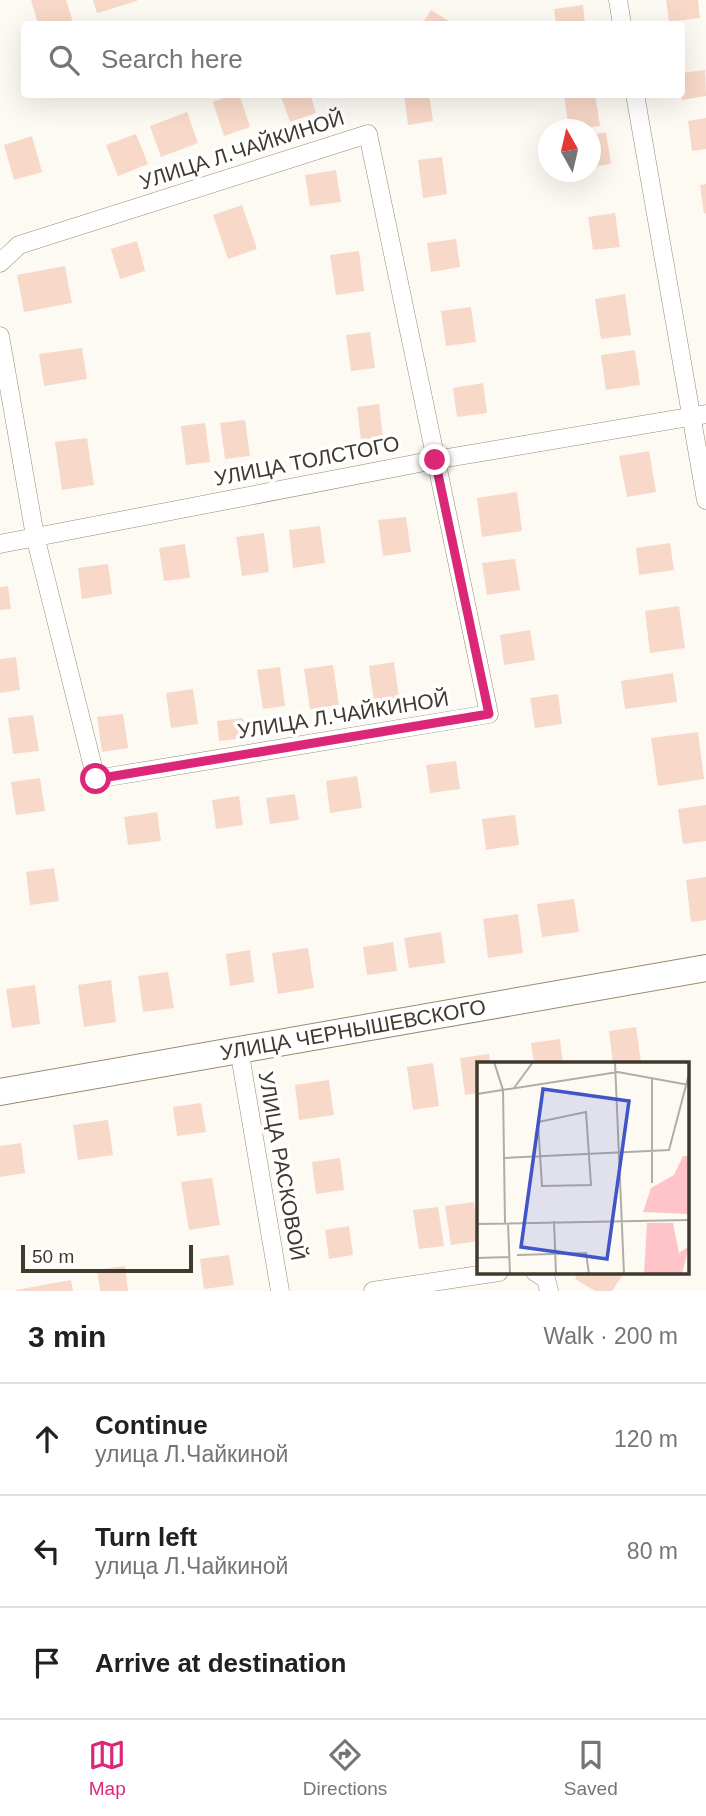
<!DOCTYPE html>
<html lang="en">
<head>
<meta charset="utf-8">
<style>
  body { margin:0; font-family:Helvetica,sans-serif; background:#f6f6f6; color:#202124 }
  .compass { position:absolute; left:538px; top:119px; width:63px; height:63px; border-radius:50%; background:#fff; box-shadow:0 7px 28px #0002; rotate:352deg }
  .scale { position:absolute; left:21px; bottom:18px; width:172px; box-sizing:border-box; padding-left:7px; border:4px solid #403a2e; border-top:0; font-size:19px; line-height:24px; white-space:nowrap; color:#403a2e; -webkit-text-stroke:5px #fff; paint-order:stroke }
  .stop { position:absolute; width:21px; height:21px; margin:-16px; border:5px solid #db2777; border-radius:50%; background:#fff }
  .stop.end { background:#db2777; border-color:#fff; box-shadow:0 2px 7px #0008 }
  .list { margin:0; padding:0; list-style:none }
  h2 { display:flex; justify-content:space-between; align-items:center; height:91px; margin:0; padding:0 28px; font-size:30px }
  h2 small { font-size:23px; font-weight:400; color:#757577 }
  .list li { display:grid; grid-template-columns:46px 1fr auto; gap:21px; align-items:center; box-sizing:border-box; height:112px; padding:0 28px; border-top:2px solid #e0e0e0 }
  .list b { display:block; font-size:26px; white-space:nowrap }
  .list p { margin:0; font-size:23px; white-space:nowrap; color:#757577 }
  .list em { font-size:23px; font-style:normal; color:#757577 }
  .icon { flex:none; width:38px; height:38px; fill:none; stroke:currentColor; stroke-width:2; stroke-linecap:round; stroke-linejoin:round }
  .map { position:relative; flex:none; width:706px; height:1291px; overflow:hidden }
  .search { position:absolute; background:#fff; box-shadow:0 7px 28px #0002; left:21px; right:21px; top:21px; height:77px; display:flex; align-items:center; gap:18px; box-sizing:border-box; padding:0 24px; border-radius:7px; color:#757577; font-size:26px }
  .sheet { height:427px; background:#fff }
  nav { display:flex; justify-content:space-around; align-items:center; box-sizing:border-box; height:98px; border-top:2px solid #e0e0e0; background:#fff; font-size:19px; color:#757577 }
  nav a { display:grid; justify-items:center; gap:4px }
  nav .on { color:#db2777 }
  .map>svg:first-child { display:block }
</style>
</head>
<body>
<div class="map">
<svg width="706" height="1291" viewBox="0 0 706 1291">
  <rect width="100%" height="100%" fill="#fdfaf4"/>
  <g fill="#f8d8c8">
    <path d="M31,0H66L73,22L65,24H38Z"/>
    <path d="M93,0H137V1L97,13Z"/>
    <path d="M666,0H698L700,18L669,22Z"/>
    <path d="M583,5L585,24H556L554,9Z"/>
    <path d="M431,10L454,24H422Z"/>
    <path d="M705,70L706,96L682,100V73Z"/>
    <path d="M234,94H239L250,127L224,136L213,102Z"/>
    <path d="M280,94H310L316,113L290,122Z"/>
    <path d="M404,94H429L433,121L408,125Z"/>
    <path d="M564,94H595L600,126L569,130Z"/>
    <path d="M187,112L198,143L161,157L150,126Z"/>
    <path d="M706,118V149L692,151L688,121Z"/>
    <path d="M606,132L611,164L590,167V135Z"/>
    <path d="M136,134L148,164L118,176L106,145Z"/>
    <path d="M32,136L42,172L14,180L4,145Z"/>
    <path d="M442,157L447,194L423,198L418,160Z"/>
    <path d="M336,170L341,202L310,206L305,175Z"/>
    <path d="M706,184V213L704,214L700,185Z"/>
    <path d="M242,205L257,249L228,259L213,215Z"/>
    <path d="M615,213L620,247L593,250L588,217Z"/>
    <path d="M456,239L460,267L431,272L427,243Z"/>
    <path d="M137,241L145,271L120,279L111,249Z"/>
    <path d="M359,251L364,291L336,295L330,255Z"/>
    <path d="M65,266L72,303L24,312L17,275Z"/>
    <path d="M625,294L631,335L601,339L595,299Z"/>
    <path d="M471,307L476,342L446,346L441,311Z"/>
    <path d="M370,332L375,368L351,371L346,335Z"/>
    <path d="M82,348L87,379L44,386L39,354Z"/>
    <path d="M635,350L640,385L606,390L601,355Z"/>
    <path d="M483,383L487,413L457,417L453,388Z"/>
    <path d="M379,404L383,437L361,440L357,407Z"/>
    <path d="M245,420L250,456L225,459L220,423Z"/>
    <path d="M205,423L210,462L186,465L181,426Z"/>
    <path d="M87,438L94,485L62,490L55,442Z"/>
    <path d="M649,451L656,492L627,497L619,456Z"/>
    <path d="M517,492L522,531L482,537L477,498Z"/>
    <path d="M406,517L411,552L383,556L378,520Z"/>
    <path d="M320,526L325,563L293,568L289,530Z"/>
    <path d="M264,533L269,572L242,576L236,537Z"/>
    <path d="M670,543L674,570L639,575L636,548Z"/>
    <path d="M185,544L190,578L164,581L159,548Z"/>
    <path d="M515,559L520,590L487,595L482,563Z"/>
    <path d="M108,564L112,594L82,599L78,568Z"/>
    <path d="M8,586L11,609L0,610V587Z"/>
    <path d="M679,606L685,648L650,653L645,611Z"/>
    <path d="M530,630L535,660L504,665L500,635Z"/>
    <path d="M16,657L20,690L0,693V659Z"/>
    <path d="M394,662L399,698L374,702L369,666Z"/>
    <path d="M333,665L339,705L310,709L304,669Z"/>
    <path d="M280,667L285,706L263,709L257,670Z"/>
    <path d="M673,673L677,702L625,709L621,681Z"/>
    <path d="M193,689L198,724L171,728L166,693Z"/>
    <path d="M558,694L562,724L535,728L530,698Z"/>
    <path d="M123,714L128,748L102,752L97,717Z"/>
    <path d="M33,715L39,751L13,754L8,718Z"/>
    <path d="M243,718L246,738L219,741L217,721Z"/>
    <path d="M698,732L704,779L658,786L651,738Z"/>
    <path d="M456,761L460,789L430,793L426,765Z"/>
    <path d="M357,776L362,808L330,813L326,781Z"/>
    <path d="M40,778L45,811L16,815L11,782Z"/>
    <path d="M295,794L299,820L270,824L266,798Z"/>
    <path d="M239,796L243,825L216,829L212,800Z"/>
    <path d="M706,805V841L683,844L678,809Z"/>
    <path d="M157,812L161,841L128,845L124,817Z"/>
    <path d="M515,815L519,845L486,850L482,819Z"/>
    <path d="M54,868L59,901L30,905L26,872Z"/>
    <path d="M706,877V920L691,922L686,880Z"/>
    <path d="M574,899L579,932L542,937L537,904Z"/>
    <path d="M518,914L523,953L488,958L483,919Z"/>
    <path d="M441,932L445,963L409,968L404,938Z"/>
    <path d="M393,942L397,971L367,975L363,947Z"/>
    <path d="M308,948L314,988L278,994L272,953Z"/>
    <path d="M250,950L254,982L230,986L226,954Z"/>
    <path d="M168,972L174,1008L143,1012L138,976Z"/>
    <path d="M111,980L116,1022L84,1027L78,985Z"/>
    <path d="M35,985L40,1024L12,1028L6,989Z"/>
    <path d="M636,1027L641,1062L613,1064L609,1031Z"/>
    <path d="M560,1039L563,1064H534L531,1043Z"/>
    <path d="M489,1054L490,1064H478V1093L465,1095L460,1058Z"/>
    <path d="M433,1063L439,1106L413,1110L407,1067Z"/>
    <path d="M329,1080L334,1115L299,1120L295,1085Z"/>
    <path d="M201,1103L206,1132L177,1136L173,1107Z"/>
    <path d="M108,1120L113,1155L78,1160L73,1125Z"/>
    <path d="M21,1143L25,1173L0,1177V1146Z"/>
    <path d="M340,1158L344,1190L316,1194L312,1162Z"/>
    <path d="M212,1178L220,1225L189,1230L181,1182Z"/>
    <path d="M474,1202L478,1241L451,1245L445,1206Z"/>
    <path d="M438,1207L444,1246L419,1249L413,1210Z"/>
    <path d="M349,1226L353,1255L329,1259L325,1230Z"/>
    <path d="M229,1255L234,1285L204,1289L200,1259Z"/>
    <path d="M125,1266L128,1291H100L97,1270Z"/>
    <path d="M579,1272H615L622,1276L612,1291H595L575,1279Z"/>
    <path d="M71,1280L73,1291H17L16,1290Z"/>
  </g>
  <g fill="none" stroke-linecap="round" stroke-linejoin="round">
    <g stroke="#998b70" stroke-width="19">
      <g id="street">
        <path d="M618,0L622,24"/>
        <path d="M635,94L706,500"/>
        <path d="M0,263L19,245L368,134L489,714L96,779L35,536L0,336"/>
        <path d="M0,544L435,460L706,414"/>
        <path d="M239,1049L280,1291"/>
        <path d="M535,1272L546,1279L549,1291"/>
        <path d="M373,1291L499,1272"/>
      </g>
    </g>
    <g stroke="#998b70" stroke-width="28">
      <path id="secondary" d="M0,1092L706,968"/>
    </g>
    <use href="#street" stroke="#fff" stroke-width="18"/>
    <use href="#secondary" stroke="#fff" stroke-width="26"/>
  </g>
  <g fill="none" stroke-linecap="round" stroke-linejoin="round">
    <path stroke="#db2777" stroke-width="9" d="M96,779L489,714L435,460"/>
  </g>
  <g text-anchor="middle" stroke-width="7" stroke-linejoin="round" paint-order="stroke">
    <g font-size="21" fill="#403a2e" stroke="#fff">
      <text transform="translate(242 150) rotate(-18)" y="7">УЛИЦА Л.ЧАЙКИНОЙ</text>
      <text transform="translate(307 461) rotate(-11)" y="7">УЛИЦА ТОЛСТОГО</text>
      <text transform="translate(343 715) rotate(-9)" y="7">УЛИЦА Л.ЧАЙКИНОЙ</text>
      <text transform="translate(353 1030) rotate(-10)" y="7">УЛИЦА ЧЕРНЫШЕВСКОГО</text>
      <text transform="translate(282 1166) rotate(80)" y="7">УЛИЦА РАСКОВОЙ</text>
    </g>
  </g>
  <g transform="translate(477 1062)">
    <rect width="212" height="212" fill="#fdfaf4"/>
    <path d="M206,94H212V152L166,150L174,126L197,113ZM170,161H196L202,191L212,184L205,212H167Z" fill="#ffc4c8"/>
    <path fill="none" stroke="#b1ada5" stroke-width="2" d="M17,0L26,28L28,161M138,0L147,212M37,26L56,0M0,32L141,10L212,23M109,50L114,123L65,124L61,60ZM27,96L192,88L212,12M175,121V16M77,159L79,212M31,161L33,212M0,162L212,158M40,193L109,191L112,212M0,196L32,195"/>
    <path fill="#4154c8" fill-opacity="0.15" stroke="#4154c8" stroke-width="3.5" d="M66,27L152,39L130,197L44,185Z"/>
    <rect width="212" height="212" fill="none" stroke="#403a2e" stroke-width="3.5"/>
  </g>
</svg>
<svg class="compass" viewBox="-18 -18 36 36"><path d="M0-13l5 13h-10z" fill="#e53935"/><path d="M0 13l5-13h-10z" fill="#757577"/></svg>
<div class="scale">50 m</div>
<div class="stop" style="left:96px;top:779px"></div>
<div class="stop end" style="left:435px;top:460px"></div>
<div class="search"><svg class="icon" aria-label="search" viewBox="0 0 24 24"><circle cx="10" cy="10" r="6"/><path d="M15 15l6 6"/></svg>Search here</div>
</div>
<section class="sheet">
<h2>3 min<small>Walk · 200 m</small></h2>
<ul class="list">
<li><svg class="icon" aria-label="ahead" viewBox="0 0 24 24"><path d="M12 20V5M6 11l6-6 6 6"/></svg><div><b>Continue</b><p>улица Л.Чайкиной</p></div><em>120 m</em></li>
<li><svg class="icon" aria-label="left" viewBox="0 0 24 24"><path d="M17 20v-9H6M10 6l-5 5 5 5"/></svg><div><b>Turn left</b><p>улица Л.Чайкиной</p></div><em>80 m</em></li>
<li><svg class="icon" aria-label="arrive" viewBox="0 0 24 24"><path d="M6 21V4h12l-3 4 3 4H6"/></svg><div><b>Arrive at destination</b></div></li>
</ul>
</section>
<nav>
<a class="on"><svg class="icon" aria-label="map" viewBox="0 0 24 24"><path d="M3 6l6-2 6 2 6-2v14l-6 2-6-2-6 2zM9 4v14M15 6v14"/></svg>Map</a>
<a><svg class="icon" aria-label="directions" viewBox="0 0 24 24"><path d="M12 3l9 9-9 9-9-9zM9 14v-3h6M13 9l2 2-2 2"/></svg>Directions</a>
<a><svg class="icon" aria-label="saved" viewBox="0 0 24 24"><path d="M7 4h10v16l-5-4-5 4z"/></svg>Saved</a>
</nav>
</body>
</html>
